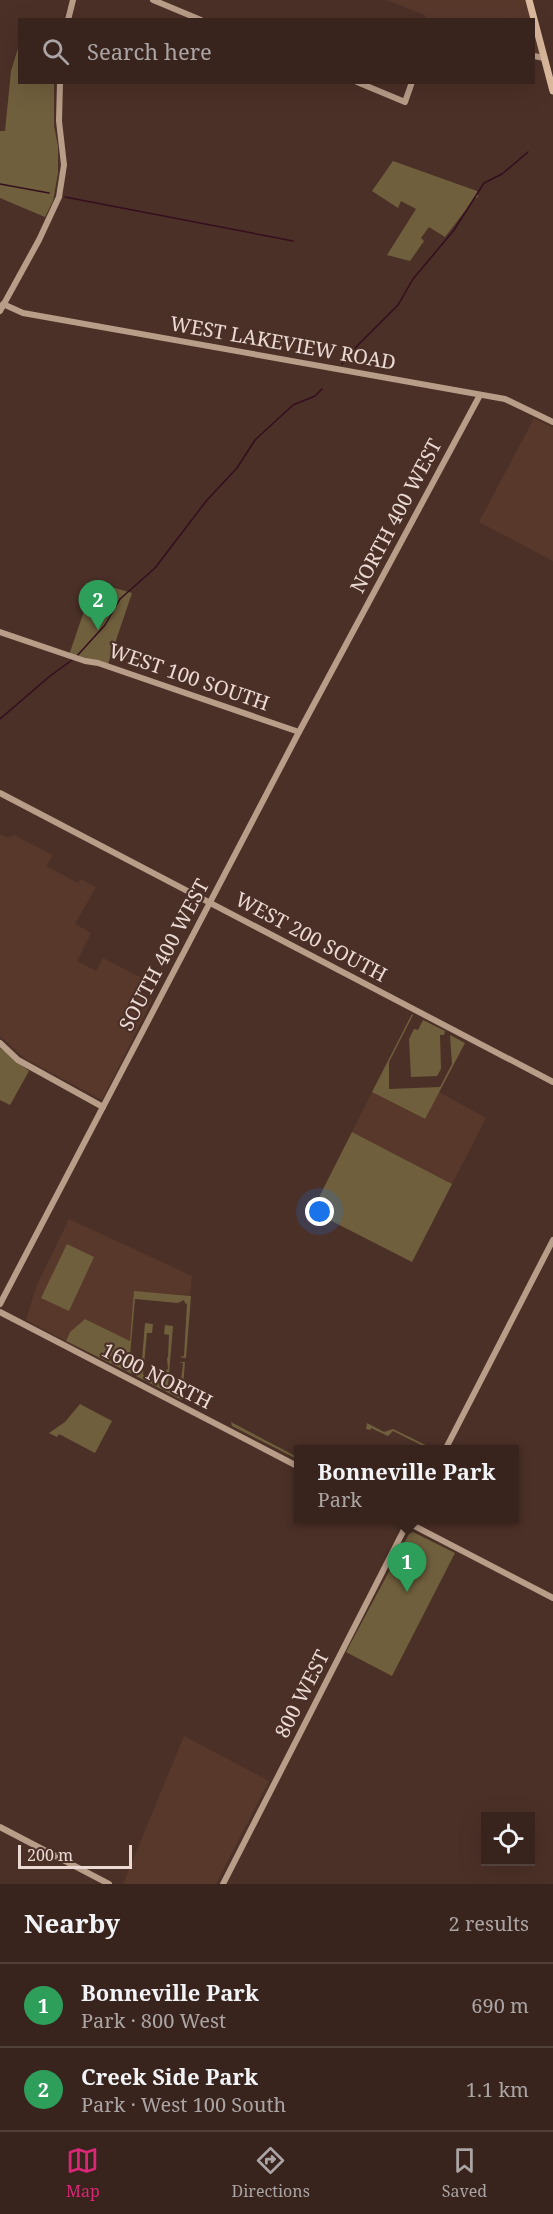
<!DOCTYPE html>
<html lang="en">
<head>
<meta charset="utf-8">
<style>
  body { margin:0; font-family:"Noto Serif",serif; background:#3f2c26; color:#f1f3f6 }
  .controls { position:absolute; right:18px; bottom:18px; display:grid; overflow:hidden; border-radius:0px; box-shadow:0 6px 24px #0002 }
  .controls button { width:54px; height:54px; display:grid; place-items:center; padding:0; border:0; border-bottom:2px solid #52413b; background:#38241d; color:#f1f3f6; font:30px sans-serif }
  .scale { position:absolute; left:18px; bottom:15px; width:114px; box-sizing:border-box; padding-left:6px; border:3px solid #ebd9d3; border-top:0; font-size:16px; line-height:21px; white-space:nowrap; color:#ebd9d3; -webkit-text-stroke:4px #4b3027; paint-order:stroke }
  .you { position:absolute; left:320px; top:1212px; width:21px; height:21px; margin:-15px; border:4px solid #fff; border-radius:50%; background:#1a73e8; box-shadow:0 0 0 9px #1a73e833 }
  .badge { display:grid; place-items:center; width:39px; height:39px; border-radius:50%; background:#db2777; color:#fff; font-size:20px; font-weight:700 }
  .pin { position:absolute; translate:-50% -50px; filter:drop-shadow(0 2px 3px #0008) }
  .pin::after { content:''; position:absolute; top:32px; width:21px; height:18px; background:inherit; clip-path:polygon(0 0,100% 0,50% 100%) }
  .popup { position:absolute; left:294px; top:1445px; width:225px; height:78px; box-sizing:border-box; display:grid; place-content:center; border-radius:0px; background:#38241d; filter:drop-shadow(0 2px 4px #0005); font-size:20px; white-space:nowrap; color:#aba4a4 }
  .popup b { font-size:22px; color:#f1f3f6 }
  .popup::after { content:''; position:absolute; left:50%; top:100%; margin-left:-12px; border:12px solid transparent; border-top-color:#38241d }
  .list { margin:0; padding:0; list-style:none }
  h2 { display:flex; justify-content:space-between; align-items:center; height:78px; margin:0; padding:0 24px; font-size:26px }
  h2 small { font-size:20px; font-weight:400; color:#aba4a4 }
  .list li { display:grid; grid-template-columns:39px 1fr auto; gap:18px; align-items:center; box-sizing:border-box; height:84px; padding:0 24px; border-top:2px solid #52413b }
  .list b { display:block; font-size:22px; white-space:nowrap }
  .list p { margin:0; font-size:20px; white-space:nowrap; color:#aba4a4 }
  .list em { font-size:20px; font-style:normal; color:#aba4a4 }
  .icon { flex:none; width:33px; height:33px; fill:none; stroke:currentColor; stroke-width:2; stroke-linecap:round; stroke-linejoin:round }
  .map { position:relative; flex:none; width:553px; height:1884px; overflow:hidden }
  .search { position:absolute; background:#38241d; box-shadow:0 6px 24px #0002; left:18px; right:18px; top:18px; height:66px; display:flex; align-items:center; gap:15px; box-sizing:border-box; padding:0 21px; border-radius:0px; color:#aba4a4; font-size:22px }
  .sheet { height:246px; background:#38241d }
  nav { display:flex; justify-content:space-around; align-items:center; box-sizing:border-box; height:84px; border-top:2px solid #52413b; background:#38241d; font-size:16px; color:#aba4a4 }
  nav a { display:grid; justify-items:center; gap:3px }
  nav .on { color:#db2777 }
  .map>svg:first-child { display:block }
</style>
</head>
<body>
<div class="map">
<svg width="553" height="1884" viewBox="0 0 553 1884">
  <rect width="100%" height="100%" fill="#4b3027"/>
  <g fill="#59382c">
    <path d="M387,0H530L544,58L534,56V20L427,19L424,15Z"/>
    <path d="M534,418L553,428V561L479,522Z"/>
    <path d="M0,834L8,838L14,835L53,855L46,866L78,883L80,879L96,887L75,924L91,933L77,961L96,971L103,958L144,979L138,992L152,1000L102,1100L24,1058L0,1036Z"/>
    <path d="M372,1092L424,1119L439,1092L486,1118L452,1184L352,1132Z"/>
    <path d="M69,1219L192,1276L190,1295L135,1292L130,1341L85,1319L70,1332L66,1341L26,1320L36,1287Z"/>
    <path d="M184,1736L269,1781L216,1884H123Z"/>
  </g>
  <g fill="#705f3d">
    <path d="M19,45L20,82L54,83V126L58,146V173L53,201L45,217L0,198V131H5L11,71Z"/>
    <path d="M393,161L477,191L478,197L475,198L445,237L429,227L421,238L424,241L410,261L387,255L416,209L401,201L398,208L372,191Z"/>
    <path d="M94,582L132,593L107,667L69,655Z"/>
    <path d="M412,1014L413,1015L389,1062V1089L440,1087L452,1064L450,1035L465,1043L425,1119L372,1092Z"/>
    <path d="M423,1020L445,1031L444,1035H440L441,1069L437,1076L411,1077L409,1039L414,1029L418,1030Z"/>
    <path d="M0,1048L29,1071L10,1105L0,1100Z"/>
    <path d="M352,1132L452,1184L412,1262L312,1211Z"/>
    <path d="M67,1244L94,1257L69,1311L41,1298Z"/>
    <path d="M134,1291L191,1296L186,1358L179,1357L184,1356L187,1304L185,1303L184,1300L178,1303L135,1299L129,1367L132,1368V1374L66,1341L70,1332L85,1319L130,1341Z"/>
    <path d="M145,1323L153,1324L152,1333H147L143,1375L167,1377V1372L165,1371L168,1369L167,1358L168,1357L169,1335L164,1334L165,1325L173,1326L168,1386L173,1387V1392L180,1391L183,1363L179,1362H185L182,1400L136,1376L137,1370L141,1371Z"/>
    <path d="M80,1404L112,1421L95,1453L59,1434L57,1437L49,1433L65,1422Z"/>
    <path d="M231,1422L299,1458V1460L232,1426Z"/>
    <path d="M367,1423L384,1432L393,1429L434,1449H429L393,1431L388,1436L371,1428L370,1430L366,1429Z"/>
    <path d="M413,1532L455,1553L392,1676L346,1652L409,1534Z"/>
  </g>
  <g fill="none" stroke-linecap="round" stroke-linejoin="round">
    <g stroke="#340e1f" stroke-width="1.5">
      <path d="M0,184L49,193"/>
      <path d="M65,197L293,241"/>
      <path d="M342,364L357,346L398,305L413,279L454,230L484,183L502,174L528,152"/>
      <path d="M76,657L105,625L120,599L155,568L207,500L237,468L255,440L293,405L315,396L322,389"/>
      <path d="M0,719L50,676L72,660"/>
    </g>
    <g stroke="#b89d88" stroke-width="6">
      <path d="M153,0L201,20"/>
      <path d="M68,20L73,0"/>
      <path d="M534,56L544,58"/>
      <path d="M357,82L405,102L412,82"/>
      <path d="M3,304L23,313L505,399L553,422"/>
      <path d="M0,311L39,240L59,197L64,165L59,121L60,82"/>
      <path d="M0,632L85,661L98,663L299,732"/>
      <path d="M0,793L553,1082"/>
      <path d="M0,1043L18,1060L103,1107"/>
      <path d="M0,1304L299,732L480,395"/>
      <path d="M0,1312L299,1467"/>
      <path d="M445,1450L553,1240"/>
      <path d="M399,1518L553,1598"/>
      <path d="M0,1827L109,1884"/>
      <path d="M223,1884L410,1518"/>
    </g>
    <path stroke="#dbb99d" stroke-width="7" d="M529,0L553,91"/>
  </g>
  <g text-anchor="middle" stroke-width="4.5" stroke-linejoin="round" paint-order="stroke">
    <g font-size="20" fill="#ebd9d3" stroke="#4b3027">
      <text transform="translate(283 343) rotate(10)" y="7">WEST LAKEVIEW ROAD</text>
      <text transform="translate(396 516) rotate(-62)" y="7">NORTH 400 WEST</text>
      <text transform="translate(189 677) rotate(19)" y="7">WEST 100 SOUTH</text>
      <text transform="translate(311 937) rotate(28)" y="7">WEST 200 SOUTH</text>
      <text transform="translate(164 955) rotate(-62)" y="7">SOUTH 400 WEST</text>
      <text transform="translate(157 1376) rotate(27)" y="7">1600 NORTH</text>
      <text transform="translate(302 1694) rotate(-63)" y="7">800 WEST</text>
    </g>
  </g>
</svg>
<div class="controls">
<button><svg class="icon" aria-label="locate" viewBox="0 0 24 24"><circle cx="12" cy="12" r="6"/><path d="M12 2v4M12 18v4M2 12h4M18 12h4"/></svg></button>
</div>
<div class="scale">200 m</div>
<div class="you"></div>
<div class="pin badge" style="left:407px;top:1592px;background:#2e9e5b">1</div>
<div class="popup"><b>Bonneville Park</b>Park</div>
<div class="pin badge" style="left:98px;top:630px;background:#2e9e5b">2</div>
<div class="search"><svg class="icon" aria-label="search" viewBox="0 0 24 24"><circle cx="10" cy="10" r="6"/><path d="M15 15l6 6"/></svg>Search here</div>
</div>
<section class="sheet">
<h2>Nearby<small>2 results</small></h2>
<ul class="list">
<li><span class="badge" style="background:#2e9e5b">1</span><div><b>Bonneville Park</b><p>Park · 800 West</p></div><em>690 m</em></li>
<li><span class="badge" style="background:#2e9e5b">2</span><div><b>Creek Side Park</b><p>Park · West 100 South</p></div><em>1.1 km</em></li>
</ul>
</section>
<nav>
<a class="on"><svg class="icon" aria-label="map" viewBox="0 0 24 24"><path d="M3 6l6-2 6 2 6-2v14l-6 2-6-2-6 2zM9 4v14M15 6v14"/></svg>Map</a>
<a><svg class="icon" aria-label="directions" viewBox="0 0 24 24"><path d="M12 3l9 9-9 9-9-9zM9 14v-3h6M13 9l2 2-2 2"/></svg>Directions</a>
<a><svg class="icon" aria-label="saved" viewBox="0 0 24 24"><path d="M7 4h10v16l-5-4-5 4z"/></svg>Saved</a>
</nav>
</body>
</html>
